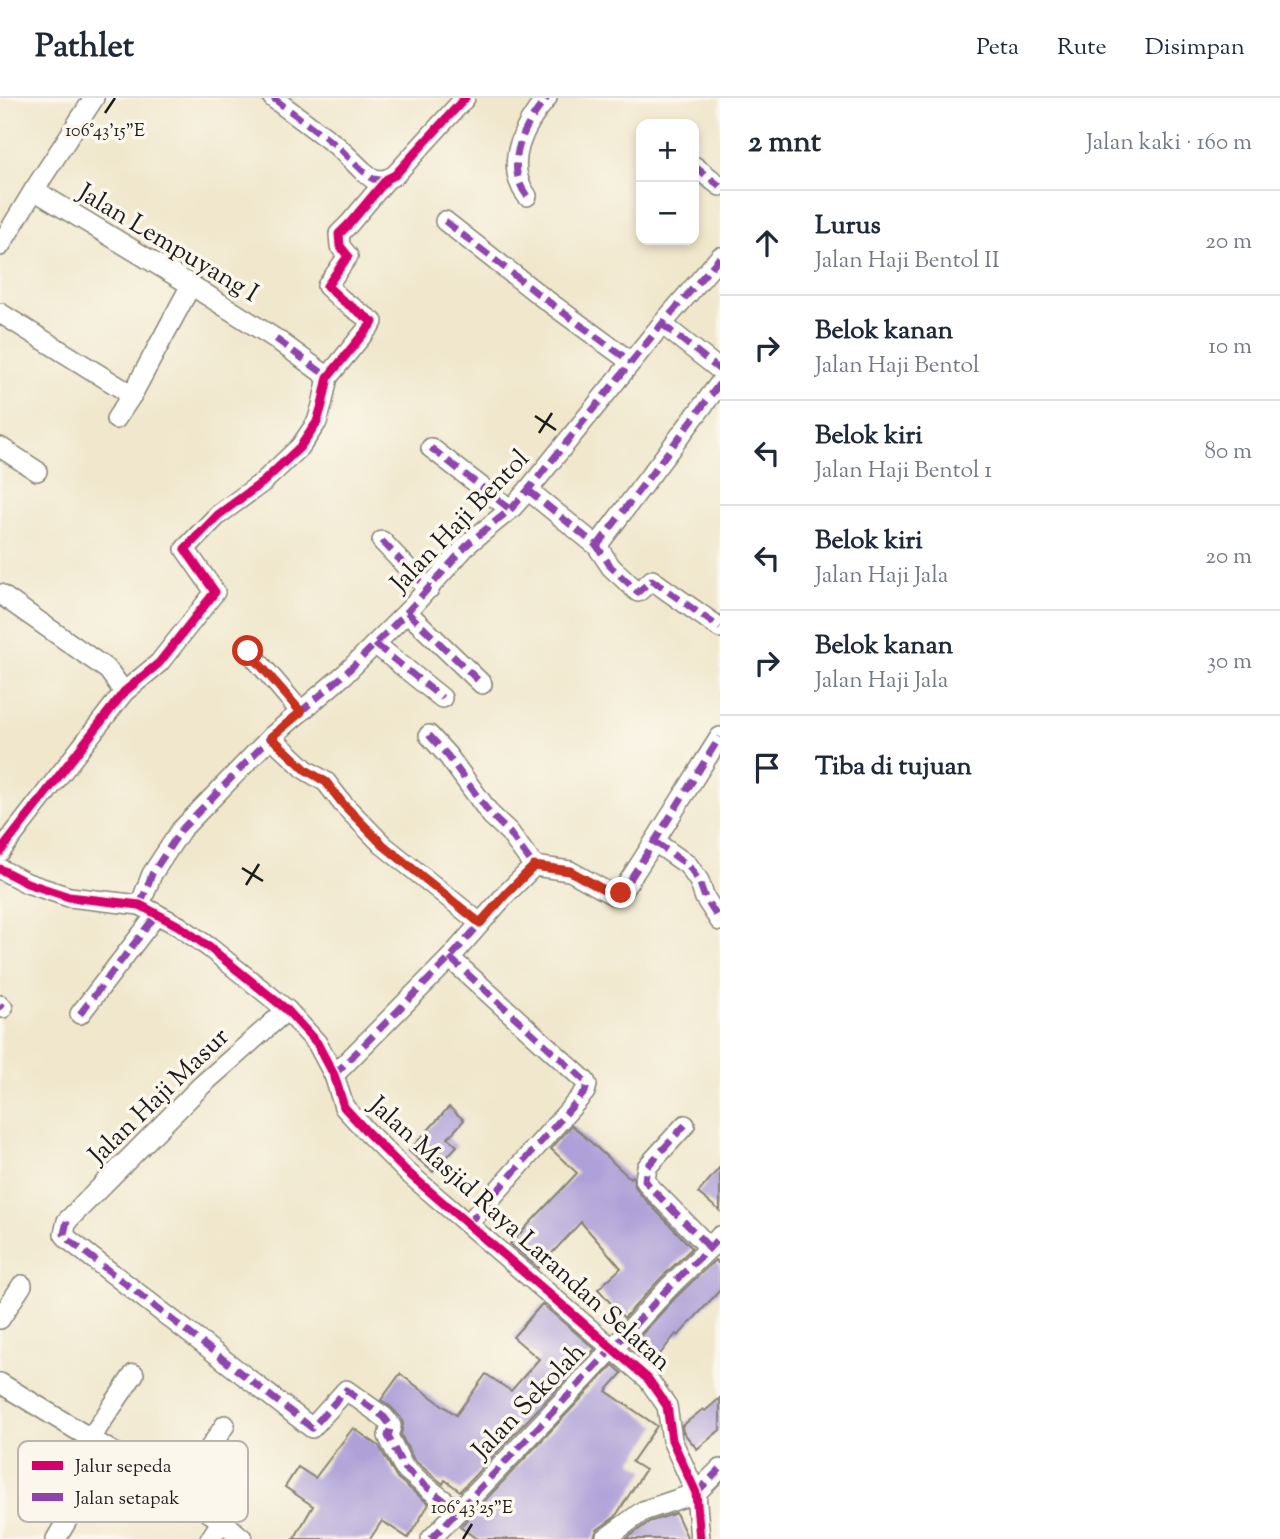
<!DOCTYPE html>
<html lang="id">
<head>
<meta charset="utf-8">
<style>
  body { margin:0; font-family:"Sorts Mill Goudy",serif; background:#f2f2f3; color:#1f2937 }
  .controls { position:absolute; right:21px; top:21px; display:grid; overflow:hidden; border-radius:14px; box-shadow:0 4px 10px #0003 }
  .controls button { width:63px; height:63px; display:grid; place-items:center; padding:0; border:0; border-bottom:2px solid #e0e1e3; background:#fff; color:#1f2937; font:35px sans-serif }
  .stop { position:absolute; width:21px; height:21px; margin:-16px; border:5px solid #c8321e; border-radius:50%; background:#fff }
  .stop.end { background:#c8321e; border-color:#fff; box-shadow:0 2px 7px #0008 }
  .list { margin:0; padding:0; list-style:none }
  h2 { display:flex; justify-content:space-between; align-items:center; height:91px; margin:0; padding:0 28px; font-size:30px }
  h2 small { font-size:23px; font-weight:400; color:#747a83 }
  .list li { display:grid; grid-template-columns:46px 1fr auto; gap:21px; align-items:center; box-sizing:border-box; height:105px; padding:0 28px; border-top:2px solid #e0e1e3 }
  .list b { display:block; font-size:26px; white-space:nowrap }
  .list p { margin:0; font-size:23px; white-space:nowrap; color:#747a83 }
  .list em { font-size:23px; font-style:normal; color:#747a83 }
  .icon { flex:none; width:38px; height:38px; fill:none; stroke:currentColor; stroke-width:2; stroke-linecap:round; stroke-linejoin:round }
  .map { position:relative; flex:none; width:720px; height:1441px; overflow:hidden }
  header { display:flex; align-items:center; gap:42px; box-sizing:border-box; height:98px; padding:0 35px; background:#fff; border-bottom:2px solid #e0e1e3 }
  header strong { font-size:33px }
  nav { display:flex; gap:38px; margin-inline-start:auto; font-size:24px }
  main { display:flex }
  aside { flex:1; background:#fff }
  .map>svg:first-child { display:block }
</style>
</head>
<body>
<header>
<strong>Pathlet</strong>
<nav><a>Peta</a><a>Rute</a><a>Disimpan</a></nav>
</header>
<main>
<div class="map">
<svg width="720" height="1441" viewBox="0 0 720 1441">
  <rect width="100%" height="100%" fill="#fbf7ec"/>
  <filter id="ink" filterUnits="userSpaceOnUse"><feTurbulence type="fractalNoise" baseFrequency=".0143" numOctaves="2"/><feDisplacementMap in="SourceGraphic" scale="14" xChannelSelector="R" yChannelSelector="G"/><feConvolveMatrix kernelMatrix="1 2 1 2 8 2 1 2 1" color-interpolation-filters="sRGB"/></filter>
  <filter id="wash" filterUnits="userSpaceOnUse"><feTurbulence type="fractalNoise" baseFrequency=".00686" numOctaves="4" result="noise"/><feDisplacementMap in="SourceGraphic" scale="28" xChannelSelector="R" yChannelSelector="G"/><feGaussianBlur stdDeviation="1.57" result="paint"/><feColorMatrix in="noise" values="0 0 0 0 0 0 0 0 0 0 0 0 0 0 0 0 0 1.4 0 .05"/><feComposite in="paint" operator="in"/></filter>
  <g filter="url(#wash)">
    <rect width="100%" height="100%" fill="#f0e7cc"/>
    <g id="blocks">
      <g fill="#aea0d8">
        <path d="M449,1009L464,1022L448,1040L457,1048L433,1074L409,1053Z"/>
        <path d="M572,1027L630,1080L632,1078L633,1079L635,1088L640,1096L692,1150L659,1182L624,1220L598,1191L621,1170L581,1124L538,1170L510,1146L577,1075L551,1051Z"/>
        <path d="M720,1069V1113L698,1095Z"/>
        <path d="M715,1162L720,1167V1192L678,1238L676,1236L652,1266L630,1249L676,1199Z"/>
        <path d="M542,1206L595,1251L460,1393L445,1382L443,1386L414,1362L401,1337L403,1326L401,1320L391,1309L381,1302L400,1276L456,1317L486,1276L511,1293L539,1261L513,1239Z"/>
        <path d="M613,1267L622,1275L606,1293L657,1328L632,1364L645,1372L615,1419L597,1432L593,1441H477L460,1429Z"/>
        <path d="M720,1300V1332L697,1351L683,1334L682,1328L703,1311L705,1313Z"/>
        <path d="M353,1330L379,1348L396,1379L429,1406L408,1440L382,1423L370,1441H294L313,1408L285,1389L298,1369L315,1380Z"/>
        <path d="M676,1415L688,1441H626L649,1424Z"/>
      </g>
    </g>
  </g>
  <g filter="url(#ink)">
    <use href="#blocks" fill-opacity="0" stroke="#868274" stroke-width="2"/>
    <g fill="none" stroke-linecap="round" stroke-linejoin="round">
      <g stroke="#868274" stroke-width="22">
        <g id="minor">
          <path d="M273,0L337,48L363,73L373,81L381,82L387,81"/>
          <path d="M694,68L720,88"/>
          <path d="M34,92L191,187L276,241L328,279"/>
          <path d="M527,98C503,66 524,27 547,0"/>
          <path d="M445,123L542,199L631,264"/>
          <path d="M0,148L34,92L94,0"/>
          <path d="M0,215L132,297"/>
          <path d="M662,226L720,272"/>
          <path d="M116,321L132,297L191,187"/>
          <path d="M0,349L37,373"/>
          <path d="M431,350L510,411"/>
          <path d="M528,392L597,448L611,469L638,494L652,482L720,530"/>
          <path d="M382,443L418,481L430,490"/>
          <path d="M597,448L720,285"/>
          <path d="M0,496L108,572L124,594"/>
          <path d="M407,514L482,586"/>
          <path d="M375,546L442,600"/>
          <path d="M249,553L301,614"/>
          <path d="M429,637L448,658L491,717L509,734L534,768"/>
          <path d="M271,639L306,672L326,684L343,706L383,747L480,825"/>
          <path d="M655,744L688,767L699,783L705,800L720,823"/>
          <path d="M0,754L124,594L159,565L215,494L185,451L218,417L263,384L300,349L317,324L322,307L328,279L373,224L342,202L327,188L348,158L340,148L339,136L350,125L387,81L395,77L465,0"/>
          <path d="M0,771L27,785L69,799L140,807L179,828L210,850L287,912L317,945L334,977L344,1009L368,1035L406,1073L648,1281L667,1308L672,1342L696,1395L700,1441"/>
          <path d="M140,807L152,776L181,732L271,639L345,576L407,514L469,445L512,410L528,392L662,226L720,159"/>
          <path d="M450,860L585,983L587,987L585,994L468,1126"/>
          <path d="M0,907L3,910"/>
          <path d="M287,912L202,987L67,1123L64,1136L69,1142L312,1330L346,1292L384,1319L391,1328L388,1338L404,1370L428,1390L458,1413"/>
          <path d="M80,916L157,816"/>
          <path d="M334,977L450,860L506,796L534,768L570,773L613,797L621,795C655,744 687,691 720,639"/>
          <path d="M685,1027L647,1069L645,1082L650,1089L710,1150"/>
          <path d="M0,1221L22,1187"/>
          <path d="M0,1285L180,1395L222,1423L243,1441"/>
          <path d="M90,1341L134,1276"/>
          <path d="M180,1395L225,1327"/>
          <path d="M56,1441L109,1352"/>
          <path d="M210,1441L222,1423"/>
          <path d="M431,1441C508,1361 585,1281 660,1199C679,1177 702,1160 720,1138"/>
          <path d="M605,1441L643,1413L696,1395L720,1371"/>
        </g>
      </g>
      <use href="#minor" stroke="#fff" stroke-width="19"/>
      <g stroke="#8e44ad" stroke-width="7" stroke-dasharray="14 7" stroke-linecap="butt">
        <path d="M273,0L337,48L363,73L373,81L381,82L387,81"/>
        <path d="M694,68L720,88"/>
        <path d="M527,98C503,66 524,27 547,0"/>
        <path d="M445,123L542,199L631,264"/>
        <path d="M662,226L720,272"/>
        <path d="M276,241L328,279"/>
        <path d="M431,350L510,411"/>
        <path d="M528,392L597,448L611,469L638,494L652,482L720,530"/>
        <path d="M382,443L418,481L430,490"/>
        <path d="M597,448L720,285"/>
        <path d="M407,514L482,586"/>
        <path d="M375,546L442,600"/>
        <path d="M249,553L301,614"/>
        <path d="M429,637L448,658L491,717L509,734L534,768"/>
        <path d="M271,639L306,672L326,684L343,706L383,747L480,825"/>
        <path d="M655,744L688,767L699,783L705,800L720,823"/>
        <path d="M140,807L152,776L181,732L271,639L345,576L407,514L469,445L512,410L528,392L662,226L720,159"/>
        <path d="M450,860L585,983L587,987L585,994L468,1126"/>
        <path d="M0,907L3,910"/>
        <path d="M80,916L157,816"/>
        <path d="M334,977L450,860L506,796L534,768L570,773L613,797L621,795C655,744 687,691 720,639"/>
        <path d="M685,1027L647,1069L645,1082L650,1089L710,1150"/>
        <path d="M67,1123L64,1136L69,1142L312,1330L346,1292L384,1319L391,1328L388,1338L404,1370L428,1390L458,1413"/>
        <path d="M696,1395L720,1371"/>
        <path d="M431,1441C508,1361 585,1281 660,1199C679,1177 702,1160 720,1138"/>
      </g>
      <g stroke="#fbf7ec" stroke-width="13">
        <g id="cycleway">
          <path d="M0,754L124,594L159,565L215,494L185,451L218,417L263,384L300,349L317,324L322,307L328,279L373,224L342,202L327,188L348,158L340,148L339,136L350,125L387,81L395,77L465,0"/>
          <path d="M0,771L27,785L69,799L140,807L179,828L210,850L287,912L317,945L334,977L344,1009L368,1035L406,1073L648,1281L667,1308L672,1342L696,1395L700,1441"/>
        </g>
      </g>
      <use href="#cycleway" stroke="#d6006c" stroke-width="9"/>
    </g>
  </g>
  <g fill="none" stroke-linecap="round" stroke-linejoin="round" filter="url(#ink)">
    <path stroke="#c8321e" stroke-width="9" d="M248,553L301,614L271,639L306,672L326,684L343,706L383,747L480,825L506,796L534,768L570,773L613,797L621,795"/>
  </g>
  <path fill="none" stroke="#1c1c1c" stroke-width="2.5" d="M105,15L115,0M535,318L556,332M539,335L552,315M242,770L263,783M246,787L259,766M463,1441L472,1426"/>
  <g text-anchor="middle" stroke-width="7" stroke-linejoin="round" paint-order="stroke">
    <g font-size="26" fill="#1c1c1c" stroke="#fbf7ec">
      <text transform="translate(169 144) rotate(31)" y="9">Jalan Lempuyang I</text>
      <text transform="translate(459 422) rotate(-46)" y="9">Jalan Haji Bentol</text>
      <text transform="translate(158 997) rotate(-44)" y="9">Jalan Haji Masur</text>
      <text transform="translate(521 1135) rotate(42)" y="9">Jalan Masjid Raya Larandan Selatan</text>
      <text transform="translate(528 1302) rotate(-46)" y="9">Jalan Sekolah</text>
    </g>
  </g>
  <rect x="18" y="1343" width="230" height="81" rx="10" fill="#fbf7ec" stroke="#b8b5ae" stroke-width="2"/>
  <rect x="32" y="1363" width="31" height="9" fill="#d6006c"/>
  <rect x="32" y="1395" width="31" height="8" fill="#8e44ad"/>
  <g font-size="19" fill="#1c1c1c">
    <text x="75" y="1374">Jalur sepeda</text>
    <text x="75" y="1406">Jalan setapak</text>
  </g>
  <g font-size="18" text-anchor="middle" fill="#1c1c1c" stroke="#fbf7ec" stroke-width="7" stroke-linejoin="round" paint-order="stroke">
    <text x="105" y="38">106°43'15"E</text>
    <text x="472" y="1415">106°43'25"E</text>
  </g>
</svg>
<div class="controls">
<button>+</button>
<button>−</button>
</div>
<div class="stop" style="left:248px;top:553px"></div>
<div class="stop end" style="left:621px;top:795px"></div>
</div>
<aside>
<h2>2 mnt<small>Jalan kaki · 160 m</small></h2>
<ul class="list">
<li><svg class="icon" aria-label="ahead" viewBox="0 0 24 24"><path d="M12 20V5M6 11l6-6 6 6"/></svg><div><b>Lurus</b><p>Jalan Haji Bentol II</p></div><em>20 m</em></li>
<li><svg class="icon" aria-label="right" viewBox="0 0 24 24"><path d="M7 20v-9h11M14 6l5 5-5 5"/></svg><div><b>Belok kanan</b><p>Jalan Haji Bentol</p></div><em>10 m</em></li>
<li><svg class="icon" aria-label="left" viewBox="0 0 24 24"><path d="M17 20v-9H6M10 6l-5 5 5 5"/></svg><div><b>Belok kiri</b><p>Jalan Haji Bentol 1</p></div><em>80 m</em></li>
<li><svg class="icon" aria-label="left" viewBox="0 0 24 24"><path d="M17 20v-9H6M10 6l-5 5 5 5"/></svg><div><b>Belok kiri</b><p>Jalan Haji Jala</p></div><em>20 m</em></li>
<li><svg class="icon" aria-label="right" viewBox="0 0 24 24"><path d="M7 20v-9h11M14 6l5 5-5 5"/></svg><div><b>Belok kanan</b><p>Jalan Haji Jala</p></div><em>30 m</em></li>
<li><svg class="icon" aria-label="arrive" viewBox="0 0 24 24"><path d="M6 21V4h12l-3 4 3 4H6"/></svg><div><b>Tiba di tujuan</b></div></li>
</ul>
</aside>
</main>
</body>
</html>
